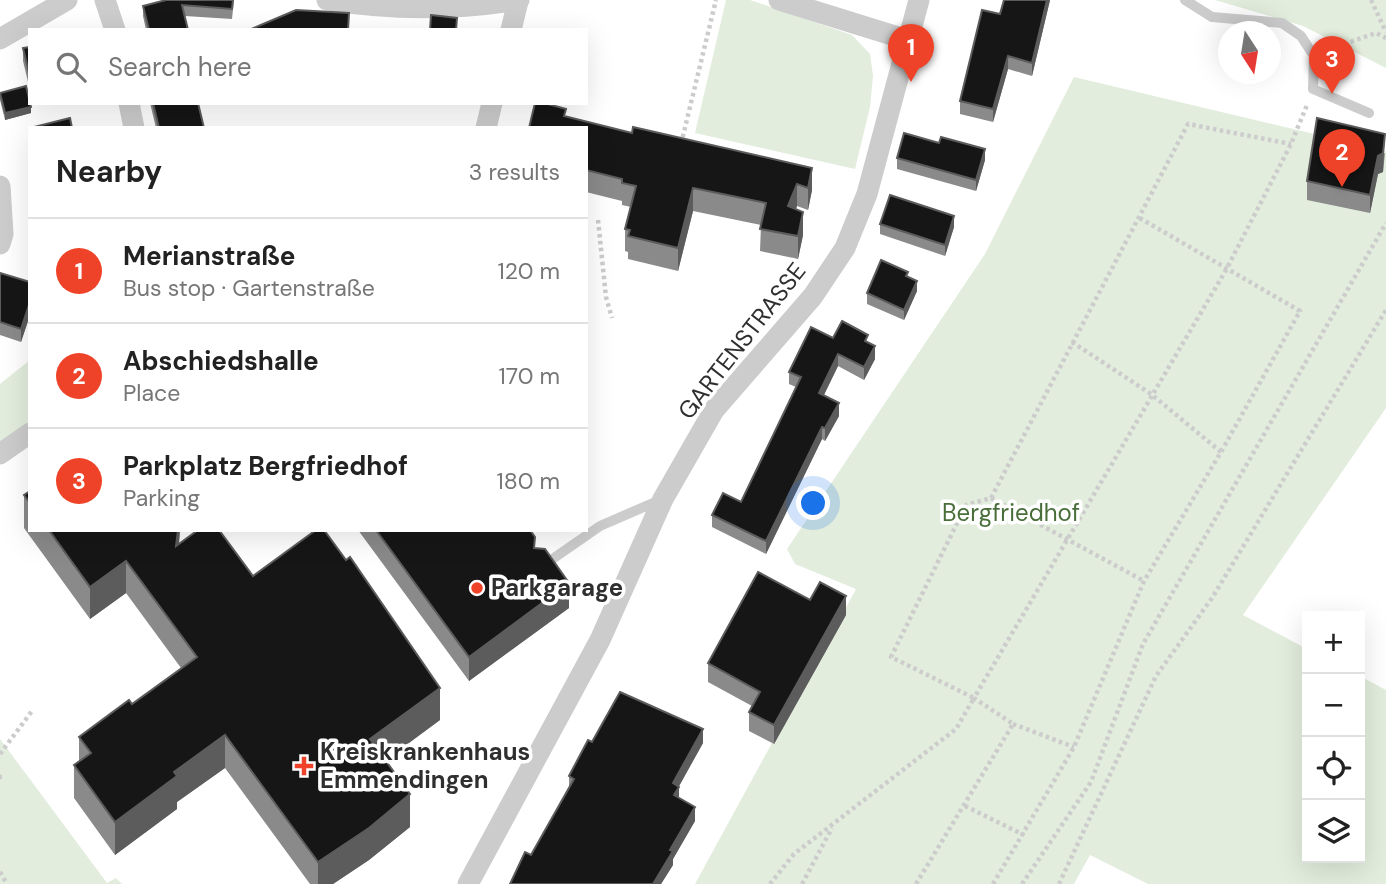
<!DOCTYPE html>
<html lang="en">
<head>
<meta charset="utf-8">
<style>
  body { margin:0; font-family:"DM Sans",sans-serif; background:#f2f2f2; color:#222 }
  .controls { position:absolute; right:21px; bottom:21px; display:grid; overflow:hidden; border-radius:0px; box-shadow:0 7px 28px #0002 }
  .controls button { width:63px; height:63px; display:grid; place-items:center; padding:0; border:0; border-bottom:2px solid #e0e0e0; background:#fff; color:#222; font:35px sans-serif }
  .compass { position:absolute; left:1218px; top:21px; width:63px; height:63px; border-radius:50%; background:#fff; box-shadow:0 7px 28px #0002; rotate:168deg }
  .you { position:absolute; left:814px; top:504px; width:24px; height:24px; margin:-18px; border:5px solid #fff; border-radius:50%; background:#1a73e8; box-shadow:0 0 0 10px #1a73e833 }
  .badge { display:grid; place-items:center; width:46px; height:46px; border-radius:50%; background:#ef4329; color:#fff; font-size:23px; font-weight:700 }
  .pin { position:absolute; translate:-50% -58px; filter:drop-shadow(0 2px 4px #0008) }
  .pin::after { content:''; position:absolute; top:37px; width:24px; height:21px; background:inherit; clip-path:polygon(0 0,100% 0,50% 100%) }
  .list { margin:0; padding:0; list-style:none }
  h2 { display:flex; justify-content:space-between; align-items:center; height:91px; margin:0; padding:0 28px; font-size:30px }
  h2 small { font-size:23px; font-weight:400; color:#767676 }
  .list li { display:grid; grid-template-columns:46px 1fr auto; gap:21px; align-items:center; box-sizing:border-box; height:105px; padding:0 28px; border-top:2px solid #e0e0e0 }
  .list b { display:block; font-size:26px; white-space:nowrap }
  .list p { margin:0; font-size:23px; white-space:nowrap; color:#767676 }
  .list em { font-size:23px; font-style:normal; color:#767676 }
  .icon { flex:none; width:38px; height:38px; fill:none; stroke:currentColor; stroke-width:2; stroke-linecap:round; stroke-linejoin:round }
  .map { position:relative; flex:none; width:1386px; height:884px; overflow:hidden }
  .search { position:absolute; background:#fff; box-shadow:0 7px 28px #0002; left:28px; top:28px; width:560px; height:77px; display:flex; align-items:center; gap:18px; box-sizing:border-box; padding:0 24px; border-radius:0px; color:#767676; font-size:26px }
  .panel { position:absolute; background:#fff; box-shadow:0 7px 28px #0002; left:28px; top:126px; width:560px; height:406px; border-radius:0px }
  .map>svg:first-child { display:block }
</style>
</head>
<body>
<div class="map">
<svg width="1386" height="884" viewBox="0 0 1386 884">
  <rect width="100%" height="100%" fill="#fff"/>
  <g fill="#e2eddd">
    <path d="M726,0H750L852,35L870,54L873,76L870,107L855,169L695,133Z"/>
    <path d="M1215,0H1386V68L1303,26Z"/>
    <path d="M1074,77L1386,151V408L1243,615L1307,649V858H1360V676L1386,690V884H1148L1090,855L1074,884H695L856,589L795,564L787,549L985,254Z"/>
    <path d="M30,360V424L0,446V384Z"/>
    <path d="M0,739L107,883L116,878L122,884H0Z"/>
  </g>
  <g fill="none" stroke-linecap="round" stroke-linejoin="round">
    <g stroke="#ccc" stroke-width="4.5" stroke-dasharray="3.5 3.5" stroke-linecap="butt">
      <path d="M1371,0L1386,32"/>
      <path d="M1332,62L1347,43L1376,33L1386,38"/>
      <path d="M681,144L716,0"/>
      <path d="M598,220L606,297L612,318"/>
      <path d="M1072,342L1151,394L1221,452"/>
      <path d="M991,498L1144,581"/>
      <path d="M1013,724L1074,747"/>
      <path d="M0,754L32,711"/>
      <path d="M0,777H2"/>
      <path d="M965,806L1024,835"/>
      <path d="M0,872L7,884"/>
      <path d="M770,884L794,854L956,729L974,698L891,657L966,505L991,498L1188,124L1291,144"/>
      <path d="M802,884L832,828"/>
      <path d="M916,884L1013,724L974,698L1226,270L1291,144L1307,105"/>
      <path d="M993,884L1074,747L1144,581L1221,452L1300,311L1138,217"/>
      <path d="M1022,884L1091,782L1143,644L1386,223"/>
      <path d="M1059,884L1156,676L1212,598L1386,310"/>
    </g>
    <g stroke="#ccc" stroke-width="10">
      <path d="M1185,0L1212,17L1282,23L1301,36L1314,56L1313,89L1369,113"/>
      <path d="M541,567L600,526L660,500"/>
    </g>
    <g stroke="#ccc" stroke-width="21">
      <path d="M105,0L115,30"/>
      <path d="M327,0C389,10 457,10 519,0"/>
      <path d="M779,0L908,40"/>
      <path d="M511,30L518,1"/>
      <path d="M0,39L67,0"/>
      <path d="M129,103L134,128"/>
      <path d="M486,128L492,103"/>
      <path d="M0,186L3,234L0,244"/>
      <path d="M0,454L30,433"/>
      <path d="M468,884L600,640L663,499L714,410L813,296L845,248L867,194L919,0"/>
    </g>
  </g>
  <g fill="#8a8a8a">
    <path d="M234,0L232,19L185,16L188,30H146L143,16V6Z"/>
    <path d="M1050,0L1032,76L1008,69L993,122L960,114V101L1000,14Z"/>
    <path d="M30,47V90L23,61V48Z"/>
    <path d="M0,93L31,113L5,120L0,100Z"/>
    <path d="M150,103H198L204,128H156Z"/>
    <path d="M566,117L632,133L812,168V190L808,210L797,206L796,209L803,235L798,259L760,251L761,225L693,211L678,271L628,259V252L625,251V229L631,207L622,205V201L586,192V128Z"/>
    <path d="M1385,153L1383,172L1378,174L1370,213L1307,200V181Z"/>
    <path d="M897,158L985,160L976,191L897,169Z"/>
    <path d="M880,224L954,227L945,256L880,234Z"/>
    <path d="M0,273L30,282V315L21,342L0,335Z"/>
    <path d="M908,276L917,291L904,320L867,304V293Z"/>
    <path d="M833,338L868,343L875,359L864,380L838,366L824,395L839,416L825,441L822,439L766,554L712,527V515L741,502L796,387L789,384V372Z"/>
    <path d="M30,491V530H180L179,544L253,576L440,720L385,760L410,827L369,860L333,884H310L225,768L177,802V809L115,855L74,798V765L79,762V737L132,704L181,668L126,593L90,619L24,528V495Z"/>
    <path d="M358,530H530L535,548L569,608L469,681Z"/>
    <path d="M846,615L774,744L749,731V712L752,706L708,682V663Z"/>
    <path d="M592,742L703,743L679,786V799L695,821L673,859V865L661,884H510L531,855L569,787V776Z"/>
  </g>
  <g fill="#5c5c5c">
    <path d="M1047,0H1050L1032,76V63Z"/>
    <path d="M1008,56V69L993,122V109Z"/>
    <path d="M31,107V113L5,120V113Z"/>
    <path d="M1385,134L1383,172L1378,174L1370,213V195L1378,156Z"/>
    <path d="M985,149V160L976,191V180Z"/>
    <path d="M812,168V190L808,210V188Z"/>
    <path d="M797,184V206L788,228V206Z"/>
    <path d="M693,188V211L678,271V248Z"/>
    <path d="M803,212V235L798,259V236Z"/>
    <path d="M954,216V227L945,256V245Z"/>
    <path d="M588,245V257L586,260V247Z"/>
    <path d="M917,281V291L904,320V310Z"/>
    <path d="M30,302V315L21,342V329Z"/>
    <path d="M875,346V359L864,380V367Z"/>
    <path d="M838,354V366L819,405V393Z"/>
    <path d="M839,403V416L825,441V428Z"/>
    <path d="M822,427V439L766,554V541Z"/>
    <path d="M178,530H180L176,579V546Z"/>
    <path d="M126,561V593L90,619V587Z"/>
    <path d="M569,583V608L469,681V657Z"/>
    <path d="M846,596V615L774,744V725Z"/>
    <path d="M440,688V720L370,772V739Z"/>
    <path d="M703,729V743L673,797V783Z"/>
    <path d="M225,735V768L177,802V809L115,855V822L174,772Z"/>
    <path d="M679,787V801L674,795Z"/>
    <path d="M410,794V827L369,860L333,884H318V862Z"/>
    <path d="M695,807V821L673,859V865L661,884H653L670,850Z"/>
  </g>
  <g fill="#161616" stroke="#5c5c5c" stroke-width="2">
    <path d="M166,0H233L232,9L182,5L188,30H149L143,6Z"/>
    <path d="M1004,0H1047L1032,63L1008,56L993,109L960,101L982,10L1000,14Z"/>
    <path d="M296,10L349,13L348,30H249Z"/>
    <path d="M431,15L457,18L456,30H430Z"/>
    <path d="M30,47V77L23,48Z"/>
    <path d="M26,86L31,107L5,113L0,93Z"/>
    <path d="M153,103H198L204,128H159Z"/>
    <path d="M535,103H544L566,109L564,116L632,133L633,127L812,168L808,188L797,184L788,206L803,212L798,236L760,229L766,203L693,188L678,248L628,236L630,230L625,229L636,186L622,183V179L586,170V128H529Z"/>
    <path d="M70,118L72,128H34V127Z"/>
    <path d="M1317,118L1385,134L1383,153L1378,156L1370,195L1307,181Z"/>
    <path d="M904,133L939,143L941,137L985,149L976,180L897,158Z"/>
    <path d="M890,195L954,216L945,245L880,224Z"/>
    <path d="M881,260L908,272L906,276L917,281L904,310L867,293Z"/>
    <path d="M0,273L30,282V302L21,329L0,322Z"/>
    <path d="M842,321L868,335L865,341L875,346L864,367L838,354L819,393L839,403L825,428L822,427L766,541L712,515L723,493L741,502L801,377L789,372L811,327L833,338Z"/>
    <path d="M30,491V503L24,495Z"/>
    <path d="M49,530H178L176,546L198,530H219L253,576L316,530H324L346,560L350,557L440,688L370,739L410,794L369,828L318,862L225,735L174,772L177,776L115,822L74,765L91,753L79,737L129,700L132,704L197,657L126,561L90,587Z"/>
    <path d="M376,530H530L535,537L534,548L545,549L569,583L469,657Z"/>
    <path d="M758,572L810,600L820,582L846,596L774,725L749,712L760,692L708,663Z"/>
    <path d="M620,692L703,729L673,783L679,787L674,795L695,807L670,850L673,851L653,884H510L525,852L531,855L574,779L569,776L588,740L592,742Z"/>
  </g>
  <g fill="#ef4329" stroke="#fff" stroke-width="2.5">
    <circle cx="477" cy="588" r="7"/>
    <path d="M300.5 755.5h7v7h7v7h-7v7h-7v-7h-7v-7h7z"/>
  </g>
  <g text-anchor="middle" stroke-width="7" stroke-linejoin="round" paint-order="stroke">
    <g font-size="24" fill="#2f2f2f" stroke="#fff">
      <text transform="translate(742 341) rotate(-52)" y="8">GARTENSTRASSE</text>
    </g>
    <g font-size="24" fill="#486e3a" stroke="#fff">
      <text x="1011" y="521">Bergfriedhof</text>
    </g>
    <g font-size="24" font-weight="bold" fill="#2f2f2f" stroke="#fff" text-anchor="start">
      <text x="491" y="596">Parkgarage</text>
      <text x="320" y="760">Kreiskrankenhaus<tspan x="320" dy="28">Emmendingen</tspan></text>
    </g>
  </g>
</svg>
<div class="controls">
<button>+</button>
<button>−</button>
<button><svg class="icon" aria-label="locate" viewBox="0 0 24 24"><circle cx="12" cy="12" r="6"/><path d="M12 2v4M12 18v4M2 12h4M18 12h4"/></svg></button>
<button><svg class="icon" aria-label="layers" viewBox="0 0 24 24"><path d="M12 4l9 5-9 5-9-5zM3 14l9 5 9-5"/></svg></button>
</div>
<svg class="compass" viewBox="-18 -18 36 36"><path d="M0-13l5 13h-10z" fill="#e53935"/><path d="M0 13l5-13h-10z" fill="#767676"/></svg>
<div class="you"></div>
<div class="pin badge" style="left:911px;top:82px">1</div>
<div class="pin badge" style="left:1342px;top:187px">2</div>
<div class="pin badge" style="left:1332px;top:94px">3</div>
<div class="search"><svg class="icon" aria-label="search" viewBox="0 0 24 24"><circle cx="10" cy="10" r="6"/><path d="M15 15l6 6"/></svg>Search here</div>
<section class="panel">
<h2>Nearby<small>3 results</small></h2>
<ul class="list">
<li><span class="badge">1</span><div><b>Merianstraße</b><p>Bus stop · Gartenstraße</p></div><em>120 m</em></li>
<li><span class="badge">2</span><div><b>Abschiedshalle</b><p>Place</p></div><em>170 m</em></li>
<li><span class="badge">3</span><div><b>Parkplatz Bergfriedhof</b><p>Parking</p></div><em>180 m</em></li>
</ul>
</section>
</div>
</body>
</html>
